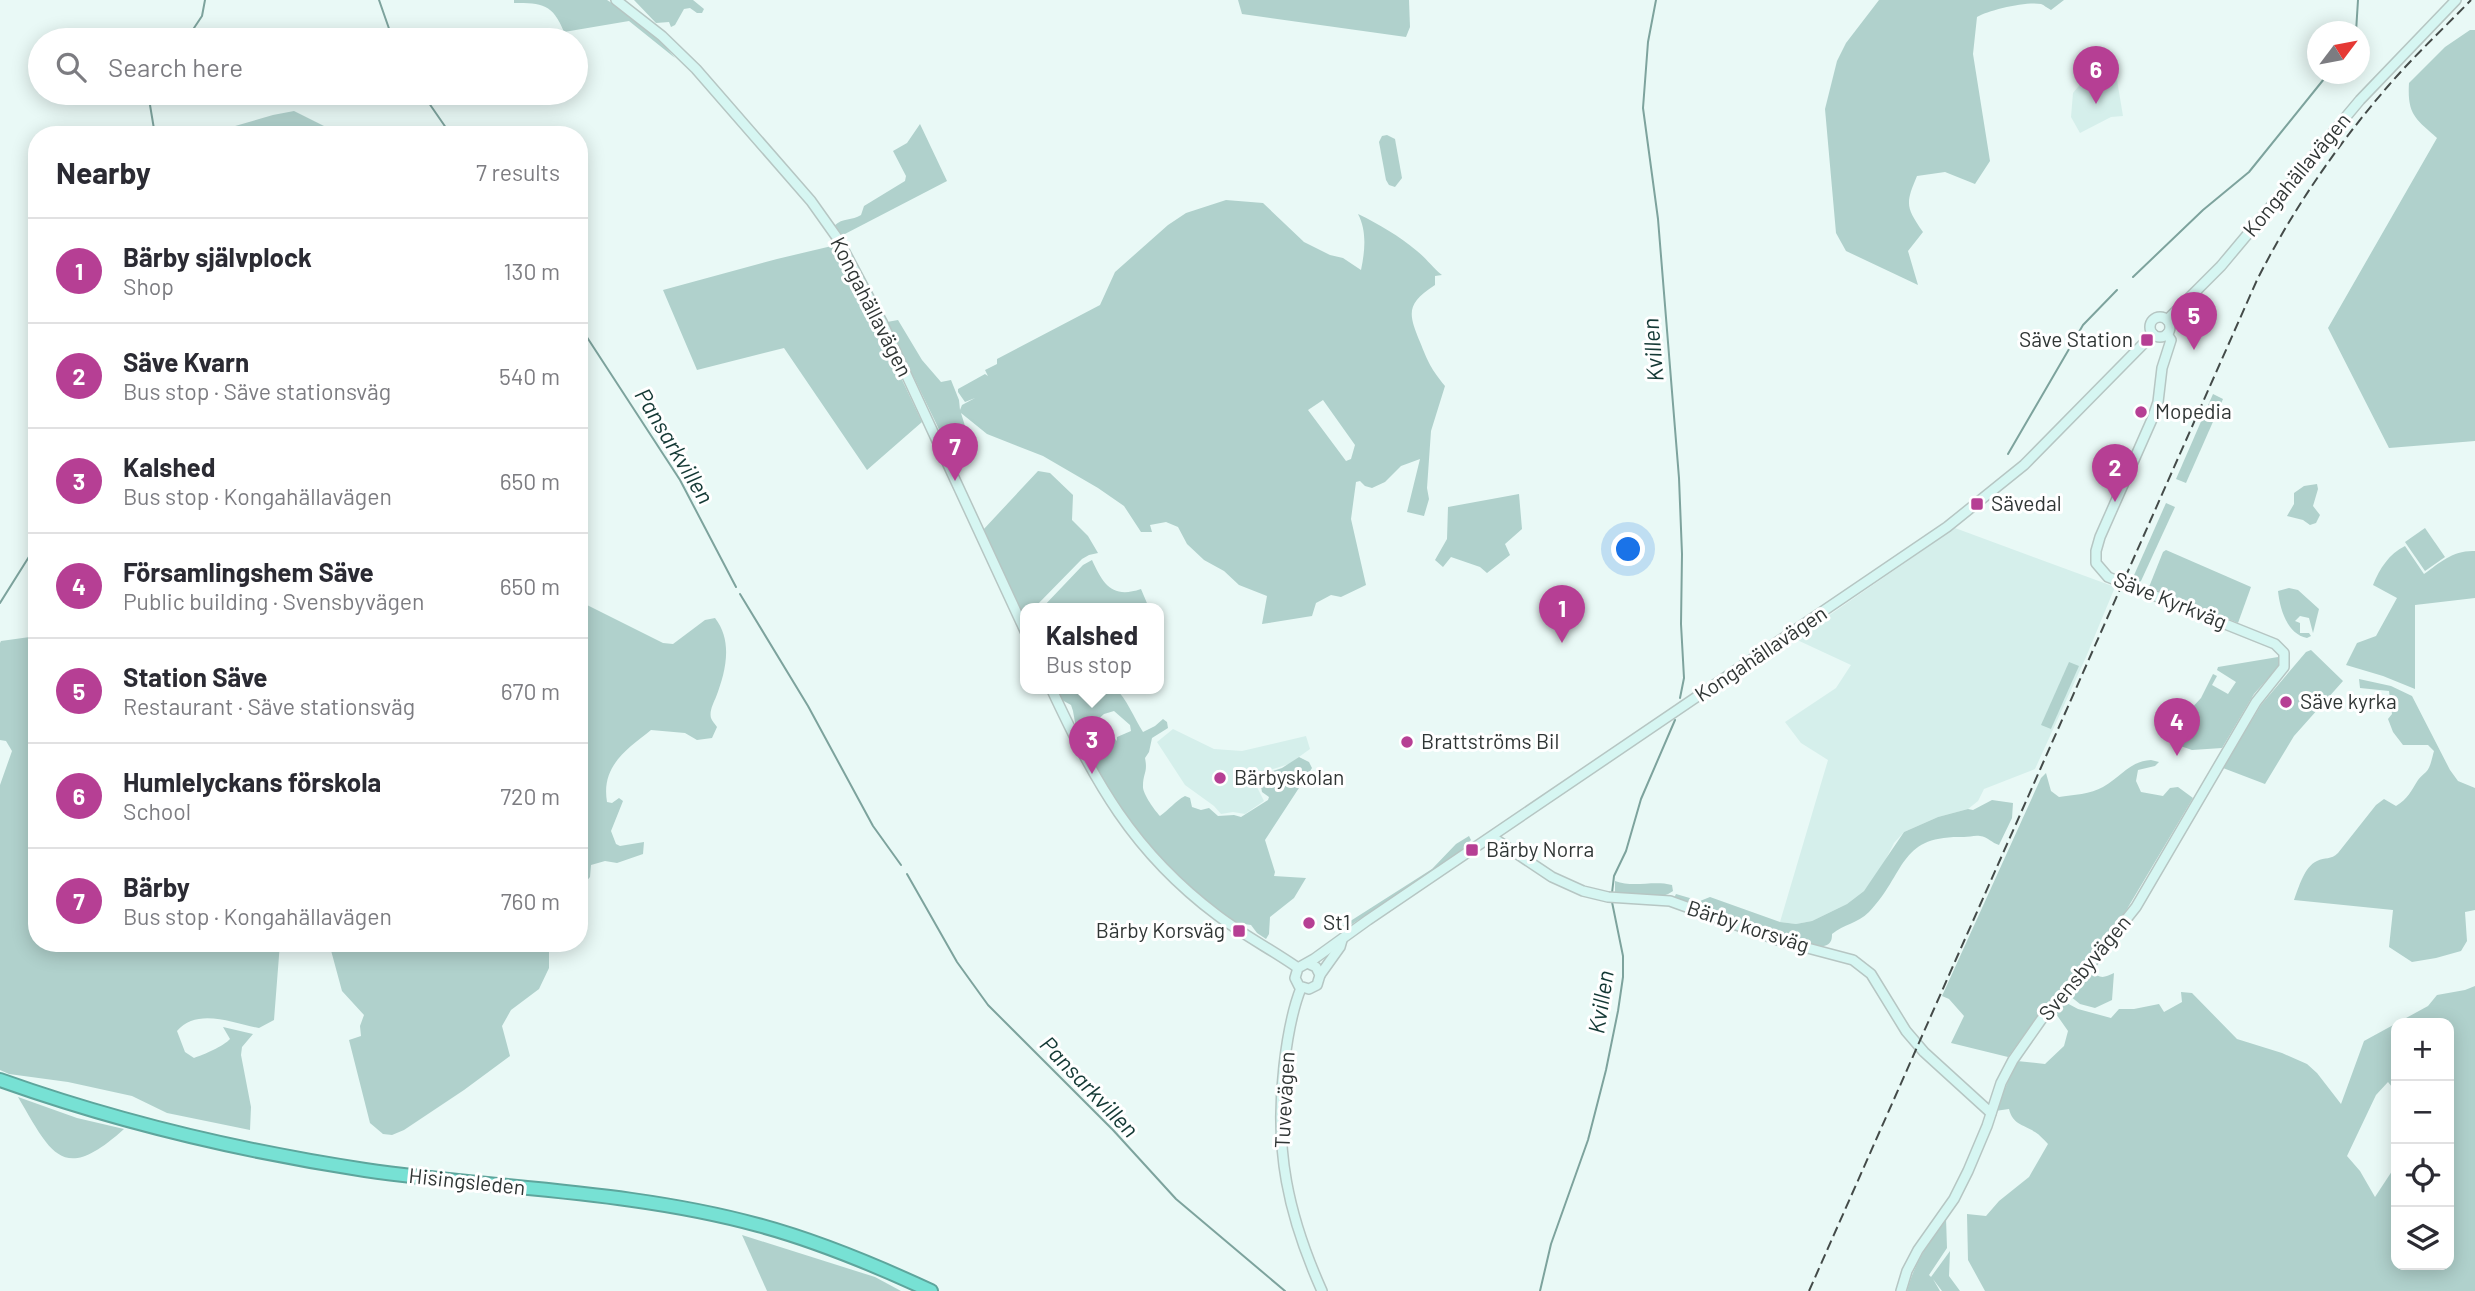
<!DOCTYPE html>
<html lang="en">
<head>
<meta charset="utf-8">
<style>
  body { margin:0; font-family:Barlow,sans-serif; background:#f7f7f7; color:#2b2b33 }
  .controls { position:absolute; right:21px; bottom:21px; display:grid; overflow:hidden; border-radius:14px; box-shadow:0 4px 18px #0003 }
  .controls button { width:63px; height:63px; display:grid; place-items:center; padding:0; border:0; border-bottom:2px solid #e1e1e2; background:#fff; color:#2b2b33; font:35px sans-serif }
  .compass { position:absolute; left:2307px; top:21px; width:63px; height:63px; border-radius:50%; background:#fff; box-shadow:0 4px 18px #0003; rotate:58deg }
  .you { position:absolute; left:1629px; top:550px; width:24px; height:24px; margin:-18px; border:5px solid #fff; border-radius:50%; background:#1a73e8; box-shadow:0 0 0 10px #1a73e833 }
  .badge { display:grid; place-items:center; width:46px; height:46px; border-radius:50%; background:#b63f94; color:#fff; font-size:23px; font-weight:700 }
  .pin { position:absolute; translate:-50% -58px; filter:drop-shadow(0 2px 4px #0008) }
  .pin::after { content:''; position:absolute; top:37px; width:24px; height:21px; background:inherit; clip-path:polygon(0 0,100% 0,50% 100%) }
  .popup { position:absolute; left:1020px; top:603px; width:144px; height:91px; box-sizing:border-box; display:grid; place-content:center; border-radius:14px; background:#fff; filter:drop-shadow(0 2px 5px #0005); font-size:23px; white-space:nowrap; color:#7c7c81 }
  .popup b { font-size:26px; color:#2b2b33 }
  .popup::after { content:''; position:absolute; left:50%; top:100%; margin-left:-14px; border:14px solid transparent; border-top-color:#fff }
  .list { margin:0; padding:0; list-style:none }
  h2 { display:flex; justify-content:space-between; align-items:center; height:91px; margin:0; padding:0 28px; font-size:30px }
  h2 small { font-size:23px; font-weight:400; color:#7c7c81 }
  .list li { display:grid; grid-template-columns:46px 1fr auto; gap:21px; align-items:center; box-sizing:border-box; height:105px; padding:0 28px; border-top:2px solid #e1e1e2 }
  .list b { display:block; font-size:26px; white-space:nowrap }
  .list p { margin:0; font-size:23px; white-space:nowrap; color:#7c7c81 }
  .list em { font-size:23px; font-style:normal; color:#7c7c81 }
  .icon { flex:none; width:38px; height:38px; fill:none; stroke:currentColor; stroke-width:2; stroke-linecap:round; stroke-linejoin:round }
  .map { position:relative; flex:none; width:2475px; height:1291px; overflow:hidden }
  .search { position:absolute; background:#fff; box-shadow:0 4px 18px #0003; left:28px; top:28px; width:560px; height:77px; display:flex; align-items:center; gap:18px; box-sizing:border-box; padding:0 24px; border-radius:38px; color:#7c7c81; font-size:26px }
  .panel { position:absolute; background:#fff; box-shadow:0 4px 18px #0003; left:28px; top:126px; width:560px; height:826px; border-radius:28px }
  .map>svg:first-child { display:block }
</style>
</head>
<body>
<div class="map">
<svg width="2475" height="1291" viewBox="0 0 2475 1291">
  <rect width="100%" height="100%" fill="#e9f9f6"/>
  <g fill="#d5efeb">
    <path d="M2104,62L2110,64L2116,74L2123,116L2111,117L2080,133L2071,117L2073,93L2092,70Z"/>
    <path d="M1955,528L2115,587L2086,657L2035,769L1984,789L1978,801L1968,809L1938,817L1904,832L1894,843L1883,865L1871,882L1864,891L1847,904L1812,921L1796,924L1780,922L1828,760L1801,743L1785,722L1836,688L1851,665L1795,639Z"/>
    <path d="M1173,729L1214,749L1242,751L1306,736L1310,749L1289,764L1267,771L1256,785L1264,801L1245,814L1233,812L1221,814L1214,806L1185,785L1157,742Z"/>
  </g>
  <g fill="#b0d1cc" fill-rule="evenodd">
    <path d="M514,0H607L627,13L658,38L675,58L629,21L564,32C553,4 542,3 514,3Z"/>
    <path d="M634,0H693L704,9L702,13H697L690,8L684,9L675,25L671,27L669,22L656,23Z"/>
    <path d="M1238,0H1409L1410,27L1406,37L1242,14Z"/>
    <path d="M1879,0H2064L2051,10C2047,8 2044,5 2041,4C2027,1 1988,10 1977,17L1973,54L1990,161L1975,184L1945,172L1917,176C1905,204 1906,207 1923,232L1908,251L1918,285L1846,251L1836,233L1825,109L1837,61L1846,43Z"/>
    <path d="M2470,30H2475V441L2389,448L2328,328L2437,138C2416,119 2407,115 2409,83L2445,47Z"/>
    <path d="M294,111L342,135H204L273,115Z"/>
    <path d="M920,124L947,181L841,236L834,226C843,217 852,221 861,215L864,206L905,181L906,176L893,151L907,143Z"/>
    <path d="M1387,135L1395,139L1402,178L1395,187L1389,185L1386,180L1379,142L1382,136Z"/>
    <path d="M1226,200L1263,203L1304,242L1330,255L1343,258L1361,270C1365,251 1367,231 1358,214C1379,224 1399,236 1417,251C1426,258 1432,267 1442,275L1435,276V285C1406,304 1408,313 1420,342C1428,362 1431,369 1445,386L1431,431L1427,488L1429,499L1424,516L1407,512L1420,459L1401,466L1385,482L1372,488L1365,486L1360,481L1356,482L1351,519L1366,585L1341,597L1331,595L1316,603L1312,616L1262,624L1267,596L1239,585L1224,571L1204,560L1187,544L1178,527L1166,522L1150,525L1152,532H1141L1124,506L1098,488L1043,456L987,434L961,413L965,426L973,433L953,453L949,450L887,322L898,320L922,360L941,382L951,380L959,400L960,410L962,405L975,398L965,402L958,392V389L985,374L988,376L985,370L997,364V359L1100,305L1115,272L1168,225L1186,213ZM1323,400L1355,445L1351,459L1346,461L1308,410Z"/>
    <path d="M836,245L867,306L922,422L867,470L784,348L697,370L663,290L777,259Z"/>
    <path d="M2213,394L2223,399L2186,483L2176,479Z"/>
    <path d="M1038,471L1050,473L1073,495L1072,520L1088,536L1098,553L1089,555L1082,559L1034,608H1026L1025,615L1022,618L983,530Z"/>
    <path d="M2317,484L2318,489L2313,506L2320,515L2316,523L2310,525L2303,520L2287,516L2294,504V493L2304,486Z"/>
    <path d="M1519,494L1522,529L1505,544L1510,555L1487,573L1480,567L1451,557L1443,567L1435,560L1447,539L1448,507Z"/>
    <path d="M2166,503L2175,507L2141,581L2137,583L2131,582Z"/>
    <path d="M2425,528L2445,557L2425,571L2405,542Z"/>
    <path d="M2405,546L2424,574C2441,562 2453,550 2475,551V598L2415,605V689L2383,676L2346,665L2357,643L2376,636L2397,598L2373,585C2380,568 2389,554 2405,546Z"/>
    <path d="M2166,550L2251,587L2238,623L2149,587L2163,552Z"/>
    <path d="M1092,560C1103,584 1112,599 1141,589L1149,608H1042L1083,565Z"/>
    <path d="M2289,588L2298,590L2319,609L2313,633L2309,618L2300,616L2295,621L2300,623V633H2309L2311,636L2307,638C2287,634 2280,609 2278,591Z"/>
    <path d="M579,601L663,643L673,644L705,620L715,618C733,641 726,671 716,697C714,702 709,711 711,718C712,721 715,724 717,727L712,738L697,740L685,733L651,730C626,750 601,766 607,802L612,803L619,798L623,801L611,831L616,844L620,846L644,842L643,854L617,863L605,861L591,865L590,877L582,886L588,901L579,899Z"/>
    <path d="M37,636V943H280L274,1020L259,1028C233,1023 197,1007 177,1031L185,1052L194,1058C203,1055 224,1046 230,1039L223,1027L253,1034L242,1047L241,1055L251,1107L250,1130L167,1113L132,1096L68,1082L9,1074L0,1070V785L12,751L6,741L0,740V643L1,641Z"/>
    <path d="M2311,650L2343,681L2294,736L2265,784L2223,768L2261,705L2306,652Z"/>
    <path d="M2278,657V667L2254,694L2222,748L2192,750L2166,741L2165,737L2201,698L2213,674L2217,676L2212,685L2228,694L2236,682L2217,670L2218,667Z"/>
    <path d="M2069,662L2079,666L2051,729L2041,725Z"/>
    <path d="M2359,679L2391,686L2412,696L2450,770L2458,781L2475,788V910L2465,912L2467,941L2461,951L2436,958L2412,962L2389,947L2393,910L2294,900C2299,887 2304,867 2317,861C2325,857 2331,860 2338,853L2376,805L2384,799L2396,806C2408,799 2411,791 2418,780C2420,777 2423,775 2426,772C2431,767 2432,757 2434,751L2428,745H2403L2393,732L2388,719L2392,714L2389,691L2360,688Z"/>
    <path d="M1056,688H1115C1127,699 1134,718 1143,732L1155,726L1163,719L1167,722L1168,728L1152,738L1149,752L1145,758C1148,773 1143,773 1143,786C1142,793 1155,811 1160,816C1169,810 1175,801 1185,796L1190,798L1192,807L1201,810L1209,808L1218,816L1234,815L1241,817L1268,800L1269,797L1262,792L1261,787L1271,782L1270,772L1282,768L1299,757L1309,762L1312,768L1265,840L1275,872L1274,876L1306,878L1294,898L1270,917L1269,934L1266,939L1257,933L1251,925L1237,923L1223,915L1177,877L1125,818L1080,742L1102,725L1117,741V737L1131,731L1130,725L1114,711L1104,714L1095,722L1093,718L1094,723C1089,729 1084,735 1077,734L1073,711L1071,705L1062,700Z"/>
    <path d="M2151,760L2159,762L2155,766L2138,770L2136,781L2141,792L2163,796L2170,788L2178,787L2193,798L2124,914L2039,1014L2008,1057L1951,1043L1964,1016L1949,999L1942,996L2041,778L2046,773L2051,791L2059,797C2073,795 2091,794 2103,787C2121,777 2130,761 2151,760Z"/>
    <path d="M1992,800L2013,803L2012,818L1999,845C1992,843 1988,837 1980,836C1975,835 1969,837 1964,837C1898,835 1907,872 1869,912C1857,924 1844,924 1832,934C1832,940 1831,944 1824,946C1803,951 1701,907 1674,898L1676,894L1700,901L1710,897L1780,922L1796,924L1812,921L1847,904L1864,891L1904,832L1938,817L1968,809L1973,810Z"/>
    <path d="M1469,836L1471,840L1455,857L1346,928L1341,927L1432,869L1456,844Z"/>
    <path d="M1615,881C1634,888 1653,880 1672,885L1673,891C1659,902 1632,895 1615,894Z"/>
    <path d="M329,943H544L549,952V968L539,989L511,1010L502,1026L510,1056L464,1090L404,1130L392,1135L383,1134L370,1123L349,1040L361,1036L360,1026L364,1015L342,991Z"/>
    <path d="M2091,971C2100,979 2104,978 2114,973L2112,1000L2095,1008L2080,1004L2070,996Z"/>
    <path d="M2475,986V1291H1985L1968,1260L1967,1214L1986,1216L1999,1201L2029,1177L2048,1144C2044,1140 2040,1135 2035,1132C2023,1124 2013,1125 2009,1109L1995,1111L2017,1061L2045,1064L2064,1046L2068,1031L2054,1011L2063,1001L2078,1009L2111,1018L2119,1009H2134L2159,1004L2164,1012L2182,1002L2181,992L2192,993L2237,1039L2282,1053L2307,1064L2317,1073L2341,1104L2364,1041L2428,1006L2437,995L2465,990ZM2396,1023H2449V1265H2396V1165L2375,1197L2360,1171L2347,1156L2376,1095L2388,1082L2396,1092Z"/>
    <path d="M18,1097L77,1118L124,1129C63,1184 52,1155 18,1097Z"/>
    <path d="M1946,1218L1947,1248L1929,1275L1931,1277L1950,1251L1949,1276L1960,1291H1942L1933,1279L1940,1291H1907C1914,1263 1930,1241 1946,1218Z"/>
    <path d="M742,1235L875,1277L901,1291H767Z"/>
  </g>
  <g fill="none" stroke-linecap="round" stroke-linejoin="round">
    <g stroke="#7da39d" stroke-width="2">
      <path d="M379,0L393,40"/>
      <path d="M1656,0L1648,42L1643,108L1658,219L1679,478L1682,554L1681,624L1684,678L1680,698"/>
      <path d="M2356,32L2358,0"/>
      <path d="M186,40L202,16L205,0"/>
      <path d="M422,93L451,135"/>
      <path d="M155,135L150,105L157,93"/>
      <path d="M2133,277L2203,210L2249,172L2328,74"/>
      <path d="M579,325L680,480L736,587"/>
      <path d="M2008,454L2083,325L2117,290"/>
      <path d="M740,594L808,706L873,826L901,865"/>
      <path d="M0,603L37,544"/>
      <path d="M907,874L957,962L988,1005L1113,1130L1176,1199L1285,1291"/>
      <path d="M1612,893L1614,876L1626,851L1641,799L1675,720"/>
      <path d="M1540,1291L1551,1244L1588,1140L1606,1070L1618,1011L1623,977V956L1612,902"/>
    </g>
    <g stroke="#b6c6c3" stroke-width="12">
      <g id="secondary">
        <path d="M616,0L662,36L696,69L811,201L838,239L882,322L1026,633"/>
        <circle cx="2160" cy="327" r="10"/>
        <path d="M2167,320L2221,266L2360,100L2456,0"/>
        <path d="M1051,688C1095,782 1132,851 1217,915C1243,935 1271,949 1298,968"/>
        <path d="M1492,837L1552,877L1583,891L1608,897L1670,901L1781,941L1853,960L1871,974L1906,1031L1924,1052L1991,1113"/>
        <path d="M1307,963L1316,967L1320,975L1317,985L1309,989L1299,986L1295,978L1298,968L1314,959L1368,920L1947,527L2024,465L2153,334"/>
        <path d="M1320,975L1340,947L1342,940"/>
        <path d="M1301,988C1291,1013 1287,1040 1284,1066C1274,1150 1288,1215 1322,1291"/>
        <path d="M1901,1291L1907,1271L1918,1250L1954,1199L1968,1171L1987,1126L2001,1083L2013,1060L2041,1020L2093,961L2136,907L2256,702L2284,667V653L2275,644L2108,577L2096,563V551L2100,537L2153,417L2158,402L2162,368L2171,340L2167,334"/>
      </g>
    </g>
    <g stroke="#5ea59c" stroke-width="16">
      <path id="highway" d="M0,1080C118,1122 240,1151 365,1170C495,1189 630,1190 758,1225C818,1241 875,1265 931,1291"/>
    </g>
    <use href="#secondary" stroke="#d6f6f2" stroke-width="9"/>
    <use href="#highway" stroke="#77e1d4" stroke-width="12"/>
    <path stroke="#444b49" stroke-width="2" stroke-dasharray="10 5" stroke-linecap="butt" d="M1809,1291L2257,280C2293,209 2337,145 2389,85C2415,55 2444,28 2471,0"/>
  </g>
  <g fill="#b63f94" stroke="#fff" stroke-width="2.5">
    <rect x="2140" y="333" width="14" height="14" rx="3.5"/>
    <circle cx="2141" cy="412" r="7"/>
    <rect x="1970" y="497" width="14" height="14" rx="3.5"/>
    <circle cx="2286" cy="702" r="7"/>
    <circle cx="1407" cy="742" r="7"/>
    <circle cx="1220" cy="778" r="7"/>
    <rect x="1465" y="843" width="14" height="14" rx="3.5"/>
    <circle cx="1309" cy="923" r="7"/>
    <rect x="1232" y="924" width="14" height="14" rx="3.5"/>
  </g>
  <g text-anchor="middle" stroke-width="6" stroke-linejoin="round" paint-order="stroke">
    <g font-size="21" fill="#303635" stroke="#fff">
      <text transform="translate(2297 175) rotate(-50)" y="7">Kongahällavägen</text>
      <text transform="translate(871 307) rotate(63)" y="7">Kongahällavägen</text>
      <text transform="translate(2170 601) rotate(22)" y="7">Säve Kyrkväg</text>
      <text transform="translate(1761 654) rotate(-34)" y="7">Kongahällavägen</text>
      <text transform="translate(1748 927) rotate(18)" y="7">Bärby korsväg</text>
      <text transform="translate(2085 968) rotate(-50)" y="7">Svensbyvägen</text>
      <text transform="translate(1285 1100) rotate(-87)" y="7">Tuvevägen</text>
      <text transform="translate(467 1182) rotate(6)" y="7">Hisingsleden</text>
    </g>
    <g font-size="21" fill="#303635" stroke="#fff" text-anchor="start">
      <text x="2133" y="347" text-anchor="end">Säve Station</text>
      <text x="2155" y="419">Mopedia</text>
      <text x="1991" y="511">Sävedal</text>
      <text x="2300" y="709">Säve kyrka</text>
      <text x="1421" y="749">Brattströms Bil</text>
      <text x="1234" y="785">Bärbyskolan</text>
      <text x="1486" y="857">Bärby Norra</text>
      <text x="1323" y="930">St1</text>
      <text x="1225" y="938" text-anchor="end">Bärby Korsväg</text>
    </g>
    <g font-size="23" font-style="italic" fill="#133834" stroke="#fff">
      <text transform="translate(1653 350) rotate(-95)" y="8">Kvillen</text>
      <text transform="translate(674 446) rotate(59)" y="8">Pansarkvillen</text>
      <text transform="translate(1601 1002) rotate(-81)" y="8">Kvillen</text>
      <text transform="translate(1089 1087) rotate(46)" y="8">Pansarkvillen</text>
    </g>
  </g>
</svg>
<div class="controls">
<button>+</button>
<button>−</button>
<button><svg class="icon" aria-label="locate" viewBox="0 0 24 24"><circle cx="12" cy="12" r="6"/><path d="M12 2v4M12 18v4M2 12h4M18 12h4"/></svg></button>
<button><svg class="icon" aria-label="layers" viewBox="0 0 24 24"><path d="M12 4l9 5-9 5-9-5zM3 14l9 5 9-5"/></svg></button>
</div>
<svg class="compass" viewBox="-18 -18 36 36"><path d="M0-13l5 13h-10z" fill="#e53935"/><path d="M0 13l5-13h-10z" fill="#7c7c81"/></svg>
<div class="you"></div>
<div class="pin badge" style="left:1562px;top:643px">1</div>
<div class="pin badge" style="left:2115px;top:502px">2</div>
<div class="pin badge" style="left:1092px;top:774px">3</div>
<div class="popup"><b>Kalshed</b>Bus stop</div>
<div class="pin badge" style="left:2177px;top:756px">4</div>
<div class="pin badge" style="left:2194px;top:350px">5</div>
<div class="pin badge" style="left:2096px;top:104px">6</div>
<div class="pin badge" style="left:955px;top:481px">7</div>
<div class="search"><svg class="icon" aria-label="search" viewBox="0 0 24 24"><circle cx="10" cy="10" r="6"/><path d="M15 15l6 6"/></svg>Search here</div>
<section class="panel">
<h2>Nearby<small>7 results</small></h2>
<ul class="list">
<li><span class="badge">1</span><div><b>Bärby självplock</b><p>Shop</p></div><em>130 m</em></li>
<li><span class="badge">2</span><div><b>Säve Kvarn</b><p>Bus stop · Säve stationsväg</p></div><em>540 m</em></li>
<li><span class="badge">3</span><div><b>Kalshed</b><p>Bus stop · Kongahällavägen</p></div><em>650 m</em></li>
<li><span class="badge">4</span><div><b>Församlingshem Säve</b><p>Public building · Svensbyvägen</p></div><em>650 m</em></li>
<li><span class="badge">5</span><div><b>Station Säve</b><p>Restaurant · Säve stationsväg</p></div><em>670 m</em></li>
<li><span class="badge">6</span><div><b>Humlelyckans förskola</b><p>School</p></div><em>720 m</em></li>
<li><span class="badge">7</span><div><b>Bärby</b><p>Bus stop · Kongahällavägen</p></div><em>760 m</em></li>
</ul>
</section>
</div>
</body>
</html>
